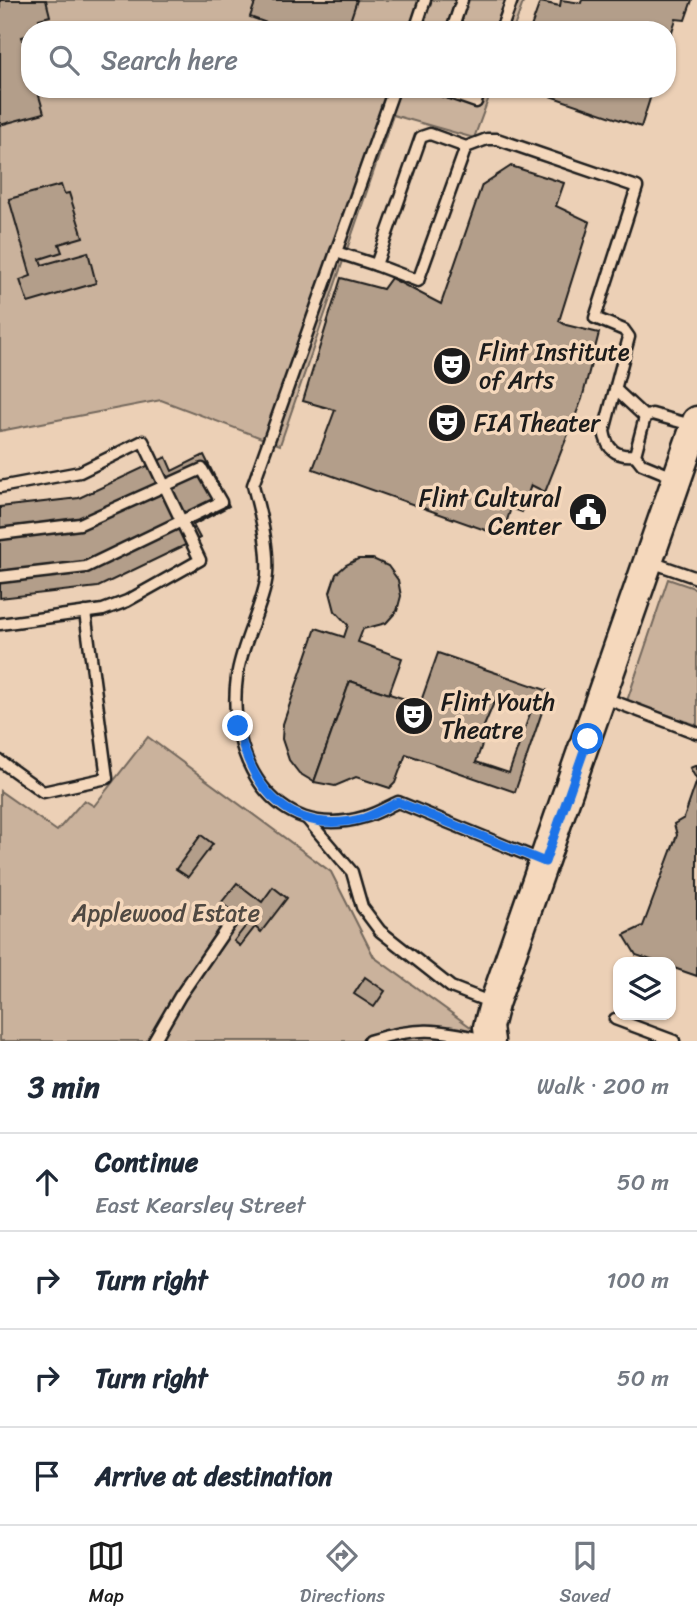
<!DOCTYPE html>
<html lang="en">
<head>
<meta charset="utf-8">
<style>
  body { margin:0; font-family:Sriracha,sans-serif; background:#f2f2f3; color:#1f2937 }
  .controls { position:absolute; right:21px; bottom:21px; display:grid; overflow:hidden; border-radius:14px; box-shadow:0 2px 5px #0004 }
  .controls button { width:63px; height:63px; display:grid; place-items:center; padding:0; border:0; border-bottom:2px solid #e0e1e3; background:#fff; color:#1f2937; font:35px sans-serif }
  .stop { position:absolute; width:21px; height:21px; margin:-16px; border:5px solid #1a73e8; border-radius:50%; background:#fff }
  .stop.end { background:#1a73e8; border-color:#fff; box-shadow:0 2px 7px #0008 }
  .list { margin:0; padding:0; list-style:none }
  h2 { display:flex; justify-content:space-between; align-items:center; height:91px; margin:0; padding:0 28px; font-size:30px }
  h2 small { font-size:23px; font-weight:400; color:#747a83 }
  .list li { display:grid; grid-template-columns:46px 1fr auto; gap:21px; align-items:center; box-sizing:border-box; height:98px; padding:0 28px; border-top:2px solid #e0e1e3 }
  .list b { display:block; font-size:26px; white-space:nowrap }
  .list p { margin:0; font-size:23px; white-space:nowrap; color:#747a83 }
  .list em { font-size:23px; font-style:normal; color:#747a83 }
  .icon { flex:none; width:38px; height:38px; fill:none; stroke:currentColor; stroke-width:2; stroke-linecap:round; stroke-linejoin:round }
  .map { position:relative; flex:none; width:697px; height:1041px; overflow:hidden }
  .search { position:absolute; background:#fff; box-shadow:0 2px 5px #0004; left:21px; right:21px; top:21px; height:77px; display:flex; align-items:center; gap:18px; box-sizing:border-box; padding:0 24px; border-radius:28px; color:#747a83; font-size:26px }
  .sheet { height:483px; background:#fff }
  nav { display:flex; justify-content:space-around; align-items:center; box-sizing:border-box; height:98px; border-top:2px solid #e0e1e3; background:#fff; font-size:19px; color:#747a83 }
  nav a { display:grid; justify-items:center; gap:4px }
  nav .on { color:#1c1c1c }
  .map>svg:first-child { display:block }
</style>
</head>
<body>
<div class="map">
<svg width="697" height="1041" viewBox="0 0 697 1041">
  <rect width="100%" height="100%" fill="#ecd0b6"/>
  <filter id="ink" filterUnits="userSpaceOnUse"><feTurbulence type="fractalNoise" baseFrequency=".0143" numOctaves="2"/><feDisplacementMap in="SourceGraphic" scale="14" xChannelSelector="R" yChannelSelector="G"/><feConvolveMatrix kernelMatrix="1 2 1 2 8 2 1 2 1" color-interpolation-filters="sRGB"/></filter>
  <g filter="url(#ink)">
    <g fill="#cab29c" stroke="#73675c" stroke-width="2">
      <path d="M0,0H524L513,30H30V89H492L474,138L393,115L280,445L161,400L0,431Z"/>
      <path d="M668,579L697,589V725L627,701Z"/>
      <path d="M148,737L331,872L374,957L490,1041H0V791L57,831L84,800L94,806Z"/>
    </g>
    <g fill="#b39e8a" stroke="#1c1c1c" stroke-width="2" fill-rule="evenodd">
      <path d="M0,0H46L50,16L39,19L42,30H30V35L22,37L30,63V89H37L44,113L0,125Z"/>
      <path d="M256,0H357L349,24L338,22L335,30H286L250,17Z"/>
      <path d="M561,0L581,3L582,0H692L685,20L676,19L667,47V30H530L540,2L560,6Z"/>
      <path d="M543,89H653L641,127L541,93Z"/>
      <path d="M511,166L564,183L556,206L590,222L559,321L566,325L599,333L582,399L545,492L531,485L522,512L511,508L502,536L313,469L335,410L303,401L341,278L383,289L391,278L441,304L482,185Z"/>
      <path d="M61,185L64,194L69,193L83,237L59,244L62,252L40,259L42,265L88,252L96,283L28,303L20,280L31,276L9,199Z"/>
      <path d="M204,455L229,506L193,525L200,538L98,587L0,598V507L79,498L166,457L172,471Z"/>
      <path d="M358,559H373L388,566L398,580L401,596L397,611L386,623L363,629L358,642L402,658L389,694L350,681L314,782L299,773L289,760L282,739L283,724L316,628L344,637L348,625L335,611L330,592L336,574L346,565Z"/>
      <path d="M438,653L549,691L515,792L406,754L395,783L390,788L356,777L335,786L314,782L350,681L420,704ZM498,693L533,705L509,773L476,762L484,739L479,738Z"/>
      <path d="M697,765V976L671,967V962H657L636,955L624,935L643,926L677,835L674,824L684,818L697,780L690,768Z"/>
      <path d="M201,835L213,844L188,877L176,869Z"/>
      <path d="M237,883L262,902L273,887L287,898L261,932L255,927L240,946L234,941L248,923L221,903Z"/>
      <path d="M365,977L385,991L374,1007L354,994Z"/>
    </g>
    <g fill="none" stroke-linecap="round" stroke-linejoin="round">
      <g stroke="#1c1c1c" stroke-width="15">
        <g id="lane">
          <path d="M415,30L425,0"/>
          <path d="M452,30L462,0"/>
          <path d="M501,30L512,0"/>
          <path d="M394,89L253,485C260,514 269,544 267,574C265,602 241,644 237,677C226,755 273,844 364,817C376,814 387,807 398,802L540,860"/>
          <path d="M439,89L476,102L480,89"/>
          <path d="M466,147L430,134L421,137L376,265L418,281L466,147L487,139H497L637,187L595,318L624,330L629,337L604,431C607,450 616,457 635,455"/>
          <path d="M336,252L376,265"/>
          <path d="M616,390L645,417"/>
          <path d="M676,478L642,464L635,455L645,417L652,414L695,426"/>
          <path d="M0,487L80,472L143,441L200,560L127,601L103,610L0,624"/>
          <path d="M0,534L80,524L202,469L221,502L86,567L0,577"/>
          <path d="M651,562L697,578"/>
          <path d="M602,697L697,733"/>
          <path d="M0,761L43,792L107,778L85,612"/>
          <path d="M308,820L352,872L362,907L380,931L451,987L492,1003"/>
          <path d="M615,1019L674,1041"/>
          <path d="M154,1041L180,996L233,919"/>
          <path d="M369,1041C417,1026 438,1029 486,1040"/>
        </g>
      </g>
      <g stroke="#1c1c1c" stroke-width="33">
        <path id="secondary" d="M490,1041L488,1027L494,1004L697,421"/>
      </g>
      <use href="#lane" stroke="#f5d8bc" stroke-width="10"/>
      <use href="#secondary" stroke="#f5d8bc" stroke-width="28"/>
    </g>
  </g>
  <g fill="none" stroke-linecap="round" stroke-linejoin="round" filter="url(#ink)">
    <path stroke="#1a73e8" stroke-width="9" d="M238,726C251,791 293,837 364,818C375,814 387,807 398,802L545,862L588,739"/>
  </g>
  <defs>
    <g id="theatre-disc" transform="scale(2.0125)"><circle r="9.5" fill="#1c1c1c" stroke="#f5d8bc"/><path d="M-5-5.5Q0-4 5-5.5V0Q5 5 0 6Q-5 5-5 0ZM-3.3-2.5H-1v1.5H-3.3ZM1-2.5H3.3v1.5H1ZM-2.8 1Q0 5.5 2.8 1Z" fill="#fff"/></g>
    <g id="civic-disc" transform="scale(2.0125)"><circle r="9.5" fill="#1c1c1c" stroke="#f5d8bc"/><path d="M-.6-6.5H3V-4.5H.6V-3L4-1V1h2V6H-6V1h2V-1L-.6-3ZM-1.2 2.5V6h2.4V2.5Z" fill="#fff"/></g>
  </defs>
  <g fill-rule="evenodd">
    <use href="#theatre-disc" x="452" y="366"/>
    <use href="#theatre-disc" x="447" y="423"/>
    <use href="#civic-disc" x="588" y="512"/>
    <use href="#theatre-disc" x="414" y="716"/>
  </g>
  <g text-anchor="middle" stroke-width="7" stroke-linejoin="round" paint-order="stroke">
    <g font-size="24" fill="#1c1c1c" stroke="#f5d8bc" text-anchor="start">
      <text x="479" y="360">Flint Institute<tspan x="479" dy="28">of Arts</tspan></text>
      <text x="474" y="431">FIA Theater</text>
      <text x="561" y="506" text-anchor="end">Flint Cultural<tspan x="561" dy="28">Center</tspan></text>
      <text x="441" y="710">Flint Youth<tspan x="441" dy="28">Theatre</tspan></text>
    </g>
    <g font-size="24" fill="#504942" stroke="#f5d8bc">
      <text x="166" y="921">Applewood Estate</text>
    </g>
  </g>
</svg>
<div class="controls">
<button><svg class="icon" aria-label="layers" viewBox="0 0 24 24"><path d="M12 4l9 5-9 5-9-5zM3 14l9 5 9-5"/></svg></button>
</div>
<div class="stop" style="left:588px;top:739px"></div>
<div class="stop end" style="left:238px;top:726px"></div>
<div class="search"><svg class="icon" aria-label="search" viewBox="0 0 24 24"><circle cx="10" cy="10" r="6"/><path d="M15 15l6 6"/></svg>Search here</div>
</div>
<section class="sheet">
<h2>3 min<small>Walk · 200 m</small></h2>
<ul class="list">
<li><svg class="icon" aria-label="ahead" viewBox="0 0 24 24"><path d="M12 20V5M6 11l6-6 6 6"/></svg><div><b>Continue</b><p>East Kearsley Street</p></div><em>50 m</em></li>
<li><svg class="icon" aria-label="right" viewBox="0 0 24 24"><path d="M7 20v-9h11M14 6l5 5-5 5"/></svg><div><b>Turn right</b></div><em>100 m</em></li>
<li><svg class="icon" aria-label="right" viewBox="0 0 24 24"><path d="M7 20v-9h11M14 6l5 5-5 5"/></svg><div><b>Turn right</b></div><em>50 m</em></li>
<li><svg class="icon" aria-label="arrive" viewBox="0 0 24 24"><path d="M6 21V4h12l-3 4 3 4H6"/></svg><div><b>Arrive at destination</b></div></li>
</ul>
</section>
<nav>
<a class="on"><svg class="icon" aria-label="map" viewBox="0 0 24 24"><path d="M3 6l6-2 6 2 6-2v14l-6 2-6-2-6 2zM9 4v14M15 6v14"/></svg>Map</a>
<a><svg class="icon" aria-label="directions" viewBox="0 0 24 24"><path d="M12 3l9 9-9 9-9-9zM9 14v-3h6M13 9l2 2-2 2"/></svg>Directions</a>
<a><svg class="icon" aria-label="saved" viewBox="0 0 24 24"><path d="M7 4h10v16l-5-4-5 4z"/></svg>Saved</a>
</nav>
</body>
</html>
